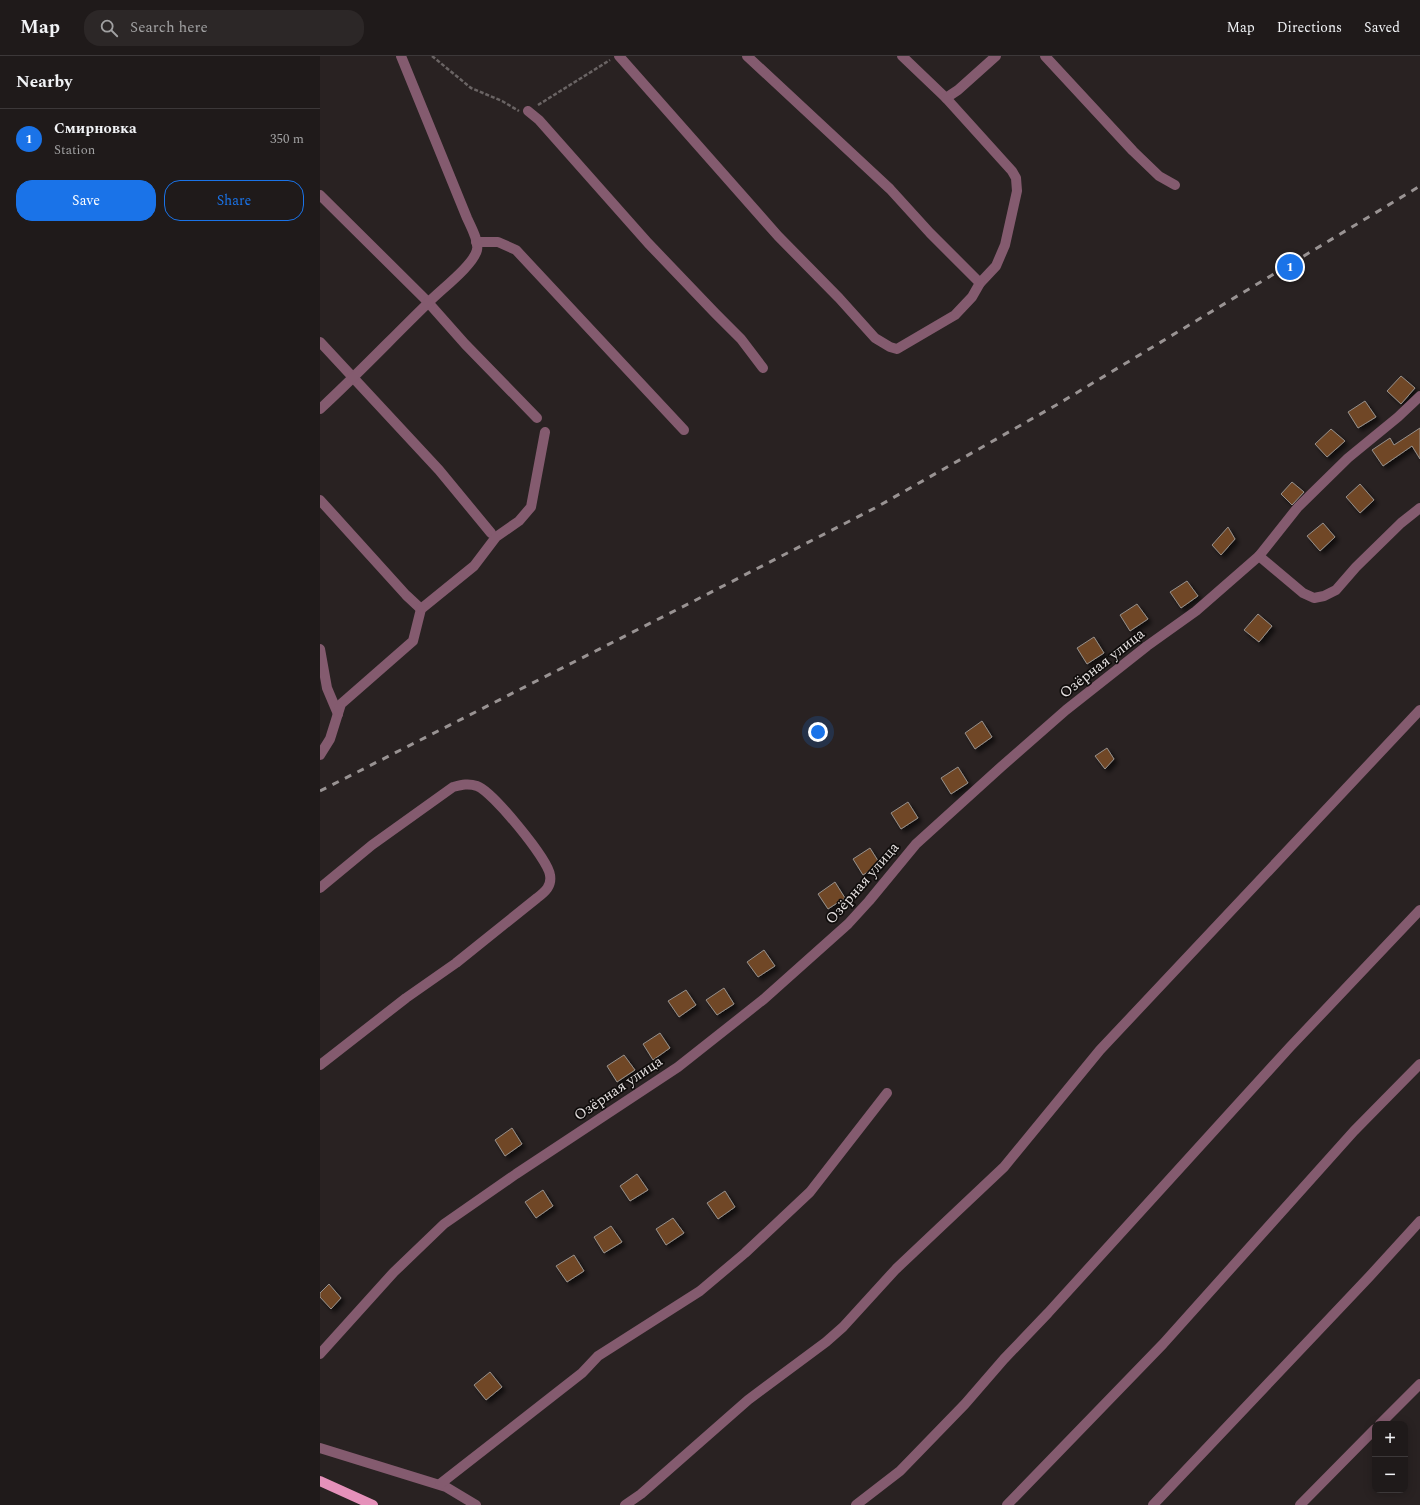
<!DOCTYPE html>
<html lang="en">
<head>
<meta charset="utf-8">
<style>
  body { margin:0; font-family:Spectral,serif; background:#2c2727; color:#f1f3f6 }
  .controls { position:absolute; right:12px; bottom:12px; display:grid; overflow:hidden; border-radius:8px; box-shadow:0 2px 10px #0003 }
  .controls button { width:36px; height:36px; display:grid; place-items:center; padding:0; border:0; border-bottom:1px solid #3c3839; background:#1f1a1a; color:#f1f3f6; font:20px sans-serif }
  .you { position:absolute; left:498px; top:676px; width:14px; height:14px; margin:-10px; border:3px solid #fff; border-radius:50%; background:#1a73e8; box-shadow:0 0 0 6px #1a73e833 }
  .badge { display:grid; place-items:center; width:26px; height:26px; border-radius:50%; background:#1a73e8; color:#fff; font-size:13px; font-weight:700 }
  .pin { position:absolute; translate:-50% -50%; border:2px solid #fff; box-shadow:0 1px 4px #0006 }
  .list { margin:0; padding:0; list-style:none }
  h2 { display:flex; justify-content:space-between; align-items:center; height:52px; margin:0; padding:0 16px; font-size:17px }
  h2 small { font-size:13px; font-weight:400; color:#a1a1a2 }
  .list li { display:grid; grid-template-columns:26px 1fr auto; gap:12px; align-items:center; box-sizing:border-box; height:60px; padding:0 16px; border-top:1px solid #3c3839 }
  .list b { display:block; font-size:15px; white-space:nowrap }
  .list p { margin:0; font-size:13px; white-space:nowrap; color:#a1a1a2 }
  .list em { font-size:13px; font-style:normal; color:#a1a1a2 }
  .actions { display:flex; gap:8px; padding:12px 16px }
  .actions a { flex:1; padding:9px 0; border:1px solid #1a73e8; border-radius:16px; text-align:center; font-size:14px; color:#1a73e8 }
  .actions .main { background:#1a73e8; color:#fff }
  .icon { flex:none; width:22px; height:22px; fill:none; stroke:currentColor; stroke-width:2; stroke-linecap:round; stroke-linejoin:round }
  .map { position:relative; flex:none; width:1100px; height:1449px; overflow:hidden }
  header { display:flex; align-items:center; gap:24px; box-sizing:border-box; height:56px; padding:0 20px; background:#1f1a1a; border-bottom:1px solid #3c3839 }
  header strong { font-size:19px }
  nav { display:flex; gap:22px; margin-inline-start:auto; font-size:14px }
  .search { width:280px; height:36px; background:#2c2727; display:flex; align-items:center; gap:10px; box-sizing:border-box; padding:0 14px; border-radius:16px; color:#a1a1a2; font-size:15px }
  main { display:flex }
  aside { flex:1; background:#1f1a1a }
  .map>svg:first-child { display:block }
</style>
</head>
<body>
<header>
<strong>Map</strong>
<div class="search"><svg class="icon" aria-label="search" viewBox="0 0 24 24"><circle cx="10" cy="10" r="6"/><path d="M15 15l6 6"/></svg>Search here</div>
<nav><a>Map</a><a>Directions</a><a>Saved</a></nav>
</header>
<main>
<aside>
<h2>Nearby<small></small></h2>
<ul class="list">
<li><span class="badge">1</span><div><b>Смирновка</b><p>Station</p></div><em>350 m</em></li>
</ul>
<div class="actions"><a class="main">Save</a><a>Share</a></div>
</aside>
<div class="map">
<svg width="1100" height="1449" viewBox="0 0 1100 1449">
  <defs>
    <filter id="shadow"><feDropShadow dx="3.5" dy="3.5" stdDeviation="2" flood-color="#0009"/></filter>
  </defs>
  <rect width="100%" height="100%" fill="#292222"/>
  <g fill="#6f4625" stroke="#97918c" filter="url(#shadow)">
    <path d="M1081,320L1095,332L1081,348L1067,335Z"/>
    <path d="M1045,345L1056,361L1038,372L1028,356Z"/>
    <path d="M1100,372V403L1092,390L1063,410L1052,394L1070,382L1074,389Z"/>
    <path d="M1011,373L1025,385L1007,401L995,388Z"/>
    <path d="M972,426L984,436L972,449L961,438Z"/>
    <path d="M1040,428L1054,444L1040,457L1026,441Z"/>
    <path d="M1003,467L1015,481L1000,495L987,480Z"/>
    <path d="M908,471L915,483L901,499L892,489Z"/>
    <path d="M867,525L878,540L861,552L850,536Z"/>
    <path d="M817,548L828,563L810,575L800,559Z"/>
    <path d="M938,558L952,570L939,586L924,574Z"/>
    <path d="M774,581L784,597L767,608L757,592Z"/>
    <path d="M662,665L672,681L655,693L645,677Z"/>
    <path d="M787,692L794,703L785,713L775,700Z"/>
    <path d="M638,711L648,727L631,738L621,722Z"/>
    <path d="M588,746L598,762L581,773L571,757Z"/>
    <path d="M550,792L560,808L543,819L533,803Z"/>
    <path d="M515,826L525,842L508,853L498,838Z"/>
    <path d="M444,894L455,910L438,921L427,906Z"/>
    <path d="M404,932L414,948L397,959L386,944Z"/>
    <path d="M366,934L376,949L359,961L348,945Z"/>
    <path d="M340,977L350,992L333,1004L323,988Z"/>
    <path d="M304,999L315,1014L297,1026L287,1010Z"/>
    <path d="M192,1072L202,1088L185,1100L175,1084Z"/>
    <path d="M317,1118L328,1134L310,1145L300,1130Z"/>
    <path d="M223,1134L233,1150L216,1162L205,1146Z"/>
    <path d="M405,1135L415,1151L398,1163L387,1147Z"/>
    <path d="M353,1162L364,1177L346,1189L336,1173Z"/>
    <path d="M291,1170L302,1186L284,1197L274,1181Z"/>
    <path d="M254,1199L264,1215L247,1226L236,1210Z"/>
    <path d="M9,1228L21,1242L11,1253L0,1241V1237Z"/>
    <path d="M170,1316L182,1331L166,1344L154,1329Z"/>
  </g>
  <g fill="none" stroke-linecap="round" stroke-linejoin="round">
    <g stroke="#6a6464" stroke-width="2.5" stroke-dasharray="4 2" stroke-linecap="butt">
      <path d="M112,0L151,32L182,45L199,55"/>
      <path d="M218,49L290,4"/>
    </g>
    <g stroke="#845b6f" stroke-width="10">
      <path d="M299,0L458,180L519,242L555,282L570,291L577,293L635,259L652,241L660,227L676,210L685,189L697,135L696,122L692,115L626,42L582,0"/>
      <path d="M427,0L570,133L610,177L660,227"/>
      <path d="M725,0L813,95L839,120L855,129"/>
      <path d="M626,42L638,34L676,0"/>
      <path d="M208,55L219,64L328,187L395,257L421,283L443,312"/>
      <path d="M0,139L106,244L145,288L217,362"/>
      <path d="M156,186H178L196,194L364,374"/>
      <path d="M0,286L119,414L171,477"/>
      <path d="M0,353C37,319 71,283 107,248C119,235 153,210 157,194C159,185 151,171 147,162L81,0"/>
      <path d="M0,444L86,539L101,553"/>
      <path d="M939,500L978,451L1028,402L1078,361L1100,340"/>
      <path d="M0,593L7,632L18,658"/>
      <path d="M0,699L10,683L21,648L93,585L101,553L154,510L176,481L199,465L211,451L225,376"/>
      <path d="M0,832L52,789L133,731C141,729 148,727 157,730C172,735 228,803 230,819C232,830 225,836 217,842L136,907L86,942L0,1009"/>
      <path d="M0,1298L74,1216L124,1168L196,1118L358,1011L444,943L528,868L549,845L596,788L681,711L746,654L827,590L876,555L939,500L983,537L994,542L1004,540L1016,534L1036,511L1081,467L1100,452"/>
      <path d="M1060,1368L1100,1328"/>
      <path d="M0,1392L126,1431L156,1449"/>
      <path d="M120,1428L262,1317L278,1300L380,1235L425,1197L490,1136L567,1037"/>
      <path d="M305,1449L321,1438L428,1344L506,1286L523,1271L576,1213L684,1111L780,994L1100,654"/>
      <path d="M536,1449L580,1415L645,1348L684,1303L728,1257L970,991L1100,854"/>
      <path d="M687,1449L843,1288L1034,1075L1100,1008"/>
      <path d="M833,1449L1049,1221L1100,1165"/>
      <path d="M980,1449L1055,1373"/>
    </g>
    <path stroke="#e591ba" stroke-width="10" d="M0,1425L53,1449"/>
    <path stroke="#999393" stroke-width="3" stroke-dasharray="7 7" stroke-linecap="butt" d="M0,735L370,547L555,452L738,348L1100,130"/>
  </g>
  <g text-anchor="middle" stroke-width="3.5" stroke-linejoin="round" paint-order="stroke">
    <g font-size="15" fill="#e7e2e2" stroke="#100d0c">
      <text transform="translate(782 607) rotate(-38)" y="5">Озёрная улица</text>
      <text transform="translate(542 827) rotate(-49)" y="5">Озёрная улица</text>
      <text transform="translate(298 1032) rotate(-34)" y="5">Озёрная улица</text>
    </g>
  </g>
</svg>
<div class="controls">
<button>+</button>
<button>−</button>
</div>
<div class="you"></div>
<div class="pin badge" style="left:970px;top:211px">1</div>
</div>
</main>
</body>
</html>
